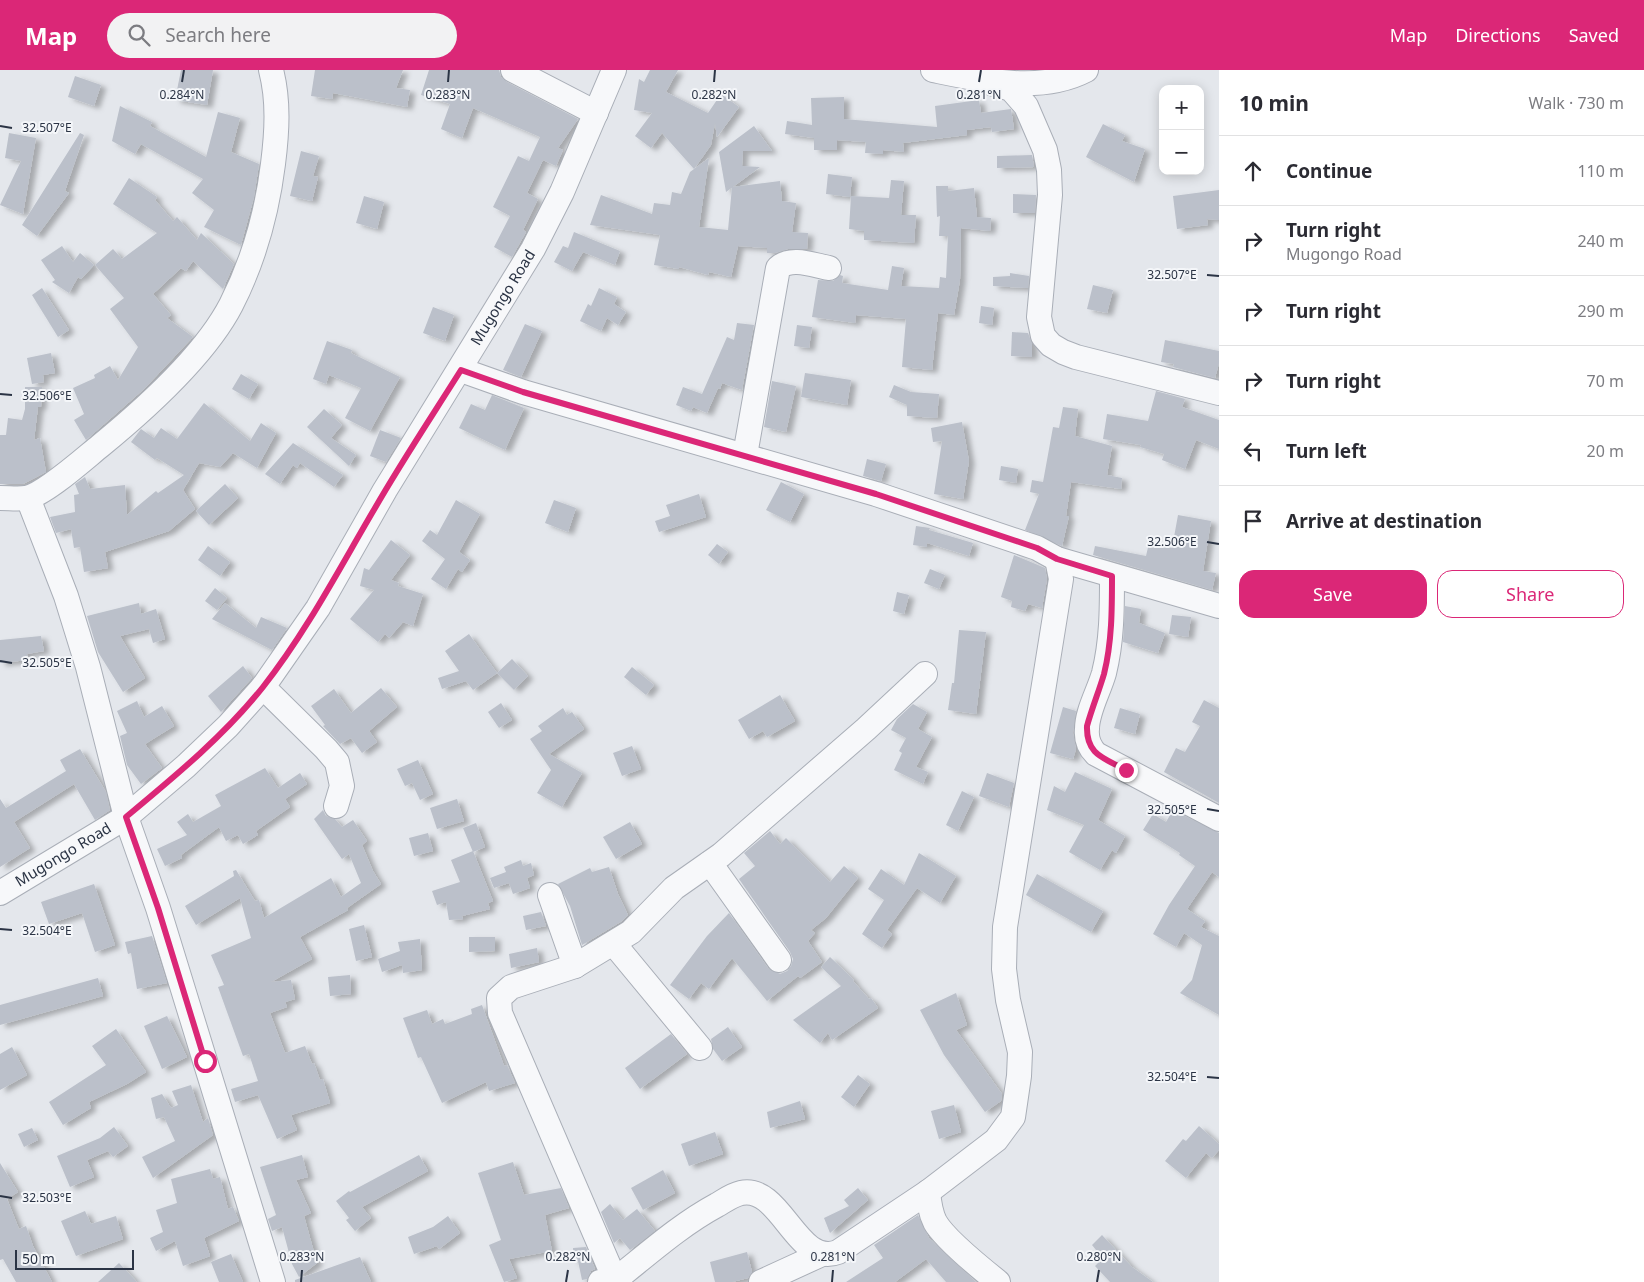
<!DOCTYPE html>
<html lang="en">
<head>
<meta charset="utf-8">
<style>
  body { margin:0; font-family:"Noto Sans",sans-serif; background:#f2f2f3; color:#2b2b33 }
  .controls { position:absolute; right:15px; top:15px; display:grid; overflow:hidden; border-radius:10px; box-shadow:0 2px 12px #0003 }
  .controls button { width:45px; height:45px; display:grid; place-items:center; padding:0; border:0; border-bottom:1px solid #e1e1e2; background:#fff; color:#2b2b33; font:25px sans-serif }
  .scale { position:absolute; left:15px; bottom:12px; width:119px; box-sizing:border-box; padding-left:5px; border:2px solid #2b3445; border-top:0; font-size:14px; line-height:18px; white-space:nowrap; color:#2b3445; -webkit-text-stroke:4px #f4f6f9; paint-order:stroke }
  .stop { position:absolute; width:15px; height:15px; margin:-11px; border:4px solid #db2777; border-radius:50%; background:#fff }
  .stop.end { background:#db2777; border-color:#fff; box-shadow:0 1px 5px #0008 }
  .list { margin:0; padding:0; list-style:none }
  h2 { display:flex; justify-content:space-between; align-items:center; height:65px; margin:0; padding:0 20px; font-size:21px }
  h2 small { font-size:16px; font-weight:400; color:#7c7c81 }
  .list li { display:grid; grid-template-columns:32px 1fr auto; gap:15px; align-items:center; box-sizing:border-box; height:70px; padding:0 20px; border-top:1px solid #e1e1e2 }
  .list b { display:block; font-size:19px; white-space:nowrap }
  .list p { margin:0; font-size:16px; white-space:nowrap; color:#7c7c81 }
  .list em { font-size:16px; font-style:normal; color:#7c7c81 }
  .actions { display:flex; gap:10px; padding:15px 20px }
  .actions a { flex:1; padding:11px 0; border:1px solid #db2777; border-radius:15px; text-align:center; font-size:18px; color:#db2777 }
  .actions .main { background:#db2777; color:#fff }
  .icon { flex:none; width:28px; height:28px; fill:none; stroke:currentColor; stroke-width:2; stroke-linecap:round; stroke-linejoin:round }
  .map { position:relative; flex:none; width:1219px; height:1212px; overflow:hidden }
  header { display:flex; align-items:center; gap:30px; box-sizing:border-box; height:70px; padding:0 25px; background:#db2777; color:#fff }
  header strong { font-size:24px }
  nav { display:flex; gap:28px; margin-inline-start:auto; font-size:18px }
  .search { width:350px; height:45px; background:#f2f2f3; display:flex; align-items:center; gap:12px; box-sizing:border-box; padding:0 18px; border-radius:28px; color:#7c7c81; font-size:19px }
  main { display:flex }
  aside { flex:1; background:#fff }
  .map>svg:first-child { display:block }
</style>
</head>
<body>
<header>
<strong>Map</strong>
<div class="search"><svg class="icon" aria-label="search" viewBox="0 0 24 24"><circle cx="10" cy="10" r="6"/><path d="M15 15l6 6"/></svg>Search here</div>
<nav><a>Map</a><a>Directions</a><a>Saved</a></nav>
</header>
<main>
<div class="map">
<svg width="1219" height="1212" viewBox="0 0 1219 1212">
  <defs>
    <filter id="shadow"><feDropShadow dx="5.5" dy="3" stdDeviation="2.5" flood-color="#0004"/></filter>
  </defs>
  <rect width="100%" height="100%" fill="#e4e7ec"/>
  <g fill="#bbc0ca" filter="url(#shadow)">
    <path d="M181,0H213L207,35L175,30Z"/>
    <path d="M315,0H403L396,18L410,20L407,37L333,23L332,29L311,26Z"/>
    <path d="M429,0H499L501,7L507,12L578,49L558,78L563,80L556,96L543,90L527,123L538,129L523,160L526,162L512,187L494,177L510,146L493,137L518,86L529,91L540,67L473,38L462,68L441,59L450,34L421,25Z"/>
    <path d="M650,0H678L666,22L708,43L721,24L739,37L717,67L715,53L711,75L694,99L709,88L699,157L728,160L732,117L780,111L782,131L796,133L792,162L808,163L807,179H788L775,183H767V178L738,176L731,207L709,202L708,205L679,197V199L654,195L660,165L590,155L601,125L652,144L654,133L670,135L672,122L681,124L690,102L694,99L662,63L651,78L635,66L652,43L634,40L639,9L644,12Z"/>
    <path d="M75,6L101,15L94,36L68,27Z"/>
    <path d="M844,27V49L937,57L935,36L979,30L981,43L1011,39L1014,59L992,62L991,57L967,60V65L903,73L904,82L883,80V84L865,83L866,72L837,70V80H814V68L785,64L787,51L812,55L811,28Z"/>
    <path d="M120,36L152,52L150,56L206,87L218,42L240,48L231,82L259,94L254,127L241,175L204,157L214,140L192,123L203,109L141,74L135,84L112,71Z"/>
    <path d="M1103,54L1125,65L1122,71L1145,79L1134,112L1086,87Z"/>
    <path d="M754,56L772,81H743L742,96L760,97L726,122L719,82Z"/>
    <path d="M9,63L36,68L23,144L0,135L21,91L5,88Z"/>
    <path d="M80,63L84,65L65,121L69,123L37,166L22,155Z"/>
    <path d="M301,81L319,86L313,106L318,107L312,131L290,126Z"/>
    <path d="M1032,85L1034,97L997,98V86Z"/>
    <path d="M828,104L852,107L850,127L826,124Z"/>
    <path d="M129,108L157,127L155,130L173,151L177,147L197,170L201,163L234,194L223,219L193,191L186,201L181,198L153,224L171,245L167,248L193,267L144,319L86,370L74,350L84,344L73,318L95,308L94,305L110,296L118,310L138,277L110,239L124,228L95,195L113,179L122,189L157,163L113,134Z"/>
    <path d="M891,110L904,111L901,145H916L914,173L864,170V161L849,159L851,126L889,128Z"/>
    <path d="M936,116H948V121L974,118L977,147L991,148L990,161L961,158L960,210L954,245L938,243L932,300L902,297L906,249L856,245L855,253L812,247L818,210L833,211L840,205L843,206L842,213L888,220L892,196L904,198L901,216L939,218L940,207L946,208L948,166H939L940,146L937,147Z"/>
    <path d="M1219,120V150L1207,149L1208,155L1177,159L1173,126Z"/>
    <path d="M1013,124L1036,125L1035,143H1013Z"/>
    <path d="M364,126L384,132L377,159L356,153Z"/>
    <path d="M574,162L620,181L615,195L583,182L572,201L554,192L563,176L568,178Z"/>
    <path d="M62,176L73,192L80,183L94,195L81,209L78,207L69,223L52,212L55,210L41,190Z"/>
    <path d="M1010,203L1029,206L1028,218L993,216V207L1010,206Z"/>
    <path d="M1093,215L1113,220L1107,243L1087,239Z"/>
    <path d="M42,218L69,260L58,267L32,225Z"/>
    <path d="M599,218L617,227L614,234L626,242L618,255L607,248L601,261L580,251L588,234L591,236Z"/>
    <path d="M981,236L994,238L992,255L979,253Z"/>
    <path d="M433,237L454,245L445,271L423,263Z"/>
    <path d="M737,253L754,255L742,320L722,313L720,319L718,318L707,343L693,337L691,341L676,335L683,317L702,324L727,267L734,270Z"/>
    <path d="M525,254L542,261L521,307L503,300Z"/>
    <path d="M797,255L812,257L809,278L794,276Z"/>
    <path d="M1012,262L1028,263L1032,274V287L1011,286Z"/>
    <path d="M1165,270L1219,281V293L1215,308L1173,297L1174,294L1161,292Z"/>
    <path d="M327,271L352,280L351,283L400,307L370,361L345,348L361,318L329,305L326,314L313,309Z"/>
    <path d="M51,283L55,303L43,305L44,312L32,314L27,288Z"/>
    <path d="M805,303L851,310L847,335L801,327Z"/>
    <path d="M241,304L258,314L249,329L232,319Z"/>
    <path d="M772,311L796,316L786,362L764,357Z"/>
    <path d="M894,315L911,322L939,324L937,348L907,346V335L889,327Z"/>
    <path d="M25,317H42L41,337H38L34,370L40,368L46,402L23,414H0V365H6L8,348L22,350L25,339Z"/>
    <path d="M1156,321L1185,329L1182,337L1219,350V379L1196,370L1185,399L1162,390L1164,384L1140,377L1141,375L1103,369L1107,344L1148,351Z"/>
    <path d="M492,325L524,338L505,380L459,358L471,334L485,340Z"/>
    <path d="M204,333L250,371L261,353L276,363L257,398L233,383L220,397L199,393L183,420L195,439L169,461L105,482L108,498L84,502L80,477L74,478L71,459L56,463L50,447L75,442L74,425L79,424L75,414L85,407L90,419L125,415L127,445L156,421L158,423L184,405L157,388L155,390L131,372L141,359L154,368L161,358L177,369Z"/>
    <path d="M1063,337L1078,339L1075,366L1112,376L1107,405L1122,408L1121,419L1071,412L1066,446H1069L1062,476L1025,460L1039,424L1030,422L1032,410L1043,412L1053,357L1059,358Z"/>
    <path d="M324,339L342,355L331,368L356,385L349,396L307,357Z"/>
    <path d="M962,352L969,391L963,429L934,424L942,371L933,372L931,358Z"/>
    <path d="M380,360L401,368L386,392L370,386Z"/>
    <path d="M293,373L343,405L334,417L300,393L297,398L293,395L280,414L265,404Z"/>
    <path d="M867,389L886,394L881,411L863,406Z"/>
    <path d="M1001,396L1018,399L1016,413L999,410Z"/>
    <path d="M781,412L804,424L790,452L766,440Z"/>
    <path d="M225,414L238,428L209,455L196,441Z"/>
    <path d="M699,424L706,447L659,462L655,451L670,446L666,435Z"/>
    <path d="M456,430L480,444L459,482L470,490L462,502L458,499L446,519L431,509L445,489L422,471L430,460L437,465Z"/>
    <path d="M554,430L576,438L568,462L545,453Z"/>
    <path d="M1178,445L1211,451L1203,501L1216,503L1212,520L1093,485L1095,476L1146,486L1149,473L1172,478Z"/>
    <path d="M916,456L930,458L929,460L973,473L969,486L927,473V477L913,475Z"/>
    <path d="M391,470L410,485L391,510L399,513L398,516L423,524L413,556L403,552L389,568L385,564L378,572L350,549L374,520L360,516L364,498L369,500Z"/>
    <path d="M717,474L728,482L719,494L708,485Z"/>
    <path d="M208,476L230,492L220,506L198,490Z"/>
    <path d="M1014,485L1045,498L1047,509L1042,538L1028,534L1025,541L1011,537L1012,531L1001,527Z"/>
    <path d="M930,499L945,505L939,519L924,513Z"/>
    <path d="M215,518L227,528L217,540L205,531Z"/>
    <path d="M897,522L909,525L904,544L893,541Z"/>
    <path d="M139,533L141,544L156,539L165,569L153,573L149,559L120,566L145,608L123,622L98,582L87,546Z"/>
    <path d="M225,533L256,558L261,547L287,558L272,580L212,549Z"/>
    <path d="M1125,536L1141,539L1139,553L1165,563L1158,583L1123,572Z"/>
    <path d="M1172,545L1191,547L1188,567L1169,564Z"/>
    <path d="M959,560L986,562L976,644L948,640L952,613H954Z"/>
    <path d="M469,564L497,603L473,620L466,611L442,619L438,608L459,601L445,581Z"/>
    <path d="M41,566L44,581L27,584L28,590L0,593V570Z"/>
    <path d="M512,589L528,606L514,620L497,603Z"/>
    <path d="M243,596L252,608L221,642L208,626Z"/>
    <path d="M632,597L654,615L646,625L624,607Z"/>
    <path d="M381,618L397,637L369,661L377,672L362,683L351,668L340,674L323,656L325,655L311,636L334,619L351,643Z"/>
    <path d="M780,625L795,651L767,667L763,661L749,669L738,650Z"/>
    <path d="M1204,630L1219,638V733L1164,702L1176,678L1185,682L1200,656L1192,652Z"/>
    <path d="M137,631L144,647L162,636L174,656L145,674L162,698L141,714L127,695L120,666L127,663L117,641Z"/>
    <path d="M501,633L512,650L499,658L488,642Z"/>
    <path d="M913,634L927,642L918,659L932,667L916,697L928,702L923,714L894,700L902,683L899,681L906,668L891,660L897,649Z"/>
    <path d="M1063,637L1076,641L1073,663L1076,679L1073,689L1050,683Z"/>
    <path d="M563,638L567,645L572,642L584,659L549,684L582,703L562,737L537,723L551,700L530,669L542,661L538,656Z"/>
    <path d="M1120,638L1140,644L1135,664L1114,658Z"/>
    <path d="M632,676L641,699L622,706L613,683Z"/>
    <path d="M80,679L106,722L110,740L95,750L74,714L14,752L30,778L0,797V729L6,738L66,701L60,690Z"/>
    <path d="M418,690L433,724L420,730L412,713L405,716L397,699Z"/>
    <path d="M265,698L278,718L300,703L307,714L285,729L290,737L256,761L258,765L243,774L238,765L226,771L219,757L181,785L182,788L165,796L157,779L187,765L177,752L188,744L193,752L221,736L215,725Z"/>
    <path d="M1075,702L1112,719L1098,750L1125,766L1116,783L1112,780L1100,800L1069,782L1084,755L1047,740L1054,716L1065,722Z"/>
    <path d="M987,703L1014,713L1009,737L979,726Z"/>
    <path d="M962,721L974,727L958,761L946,755Z"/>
    <path d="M457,729L464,751L437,759L430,738Z"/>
    <path d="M323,740L326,746L335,749L342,757L353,750L367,771L362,775L373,801L381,814L347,838L348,840L300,867L312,889L271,912L291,910L295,929L285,932L287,937L270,943L285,983L305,976L312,994L314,993L320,1010L323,1009L330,1033L291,1045L297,1060L277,1069L258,1025L235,1032L231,1019L258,1011L249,984L243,986L218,917L224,915L211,885L251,868L240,828L196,855L185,836L234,806L233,801L236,800L255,831L259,830L264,848L331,808L341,827L361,813L349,784L342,789L314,749Z"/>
    <path d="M1173,740L1219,763V807L1212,802L1187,839L1205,851L1201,857L1219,866V945L1180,923L1192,910L1202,875L1184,863L1176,877L1153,864L1169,835L1195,796L1179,785L1180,783L1143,760L1153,744L1166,752Z"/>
    <path d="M630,752L642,774L616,789L603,767Z"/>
    <path d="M476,753L485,777L473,782L463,758Z"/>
    <path d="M770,761L780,774L786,768L830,812L844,796L858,808L826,848L811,860L815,863L808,871L822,892L800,908L798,906L767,931L732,888L709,919L701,913L689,929L670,915L707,866L729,843L768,898L780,904L787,901L791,896L793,889L790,882L739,809L755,796L744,783Z"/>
    <path d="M428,763L433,781L414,786L409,768Z"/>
    <path d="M473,781L493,831L488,833L490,839L462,846L463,849L449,850L446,832L437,835L432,821L460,812L451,790Z"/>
    <path d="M919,783L956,806L940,833L917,818L887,860L892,864L882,878L862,864L884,830L868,819L881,799L904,815Z"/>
    <path d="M521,790L523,796L531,793L534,805L527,808L530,818L513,824L509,813L494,818L490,808L506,802L504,797Z"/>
    <path d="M609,797L618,824L628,845L622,851L582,875L570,836L558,814L590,798L592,802Z"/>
    <path d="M1037,804L1103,841L1091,862L1026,825Z"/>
    <path d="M94,814L115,875L95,882L82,843L49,854L41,832Z"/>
    <path d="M541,842L546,856L526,860L523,846Z"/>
    <path d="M364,855L372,887L356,891L349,859Z"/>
    <path d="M152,866L167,913L137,919L131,883L128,884L125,872Z"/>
    <path d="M469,867H495V881L469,882Z"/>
    <path d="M420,869L422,900L403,903L402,895L382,902L378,889L400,881L398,872Z"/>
    <path d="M537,878L539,892L511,898L509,884Z"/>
    <path d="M830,887L854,910L853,911L869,929L871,928L878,938L832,970L828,963L820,973L793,950L841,916L821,897Z"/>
    <path d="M350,905L351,924L330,926L328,907Z"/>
    <path d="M98,908L103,926L0,955V935Z"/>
    <path d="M956,923L967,955L956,960L1002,1024L1001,1031L985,1042L944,985L920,940Z"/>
    <path d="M482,935L504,996L507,995L515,1013L489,1021L486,1012L442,1033L421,987L418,988L403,948L427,940L432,954L443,949L445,954L472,944L471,939Z"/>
    <path d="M167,946L187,987L162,999L144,956Z"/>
    <path d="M728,957L742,977L722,991L713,979L711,969Z"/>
    <path d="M116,959L146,1002L127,1014L89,1032L91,1038L63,1055L49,1032L106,995L92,976Z"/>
    <path d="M671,964L687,984L640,1019L625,998Z"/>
    <path d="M12,977L27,1005L0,1020V984Z"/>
    <path d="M858,1005L870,1014L854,1037L841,1027Z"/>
    <path d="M191,1015L203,1052L208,1048L213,1065L153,1108L142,1087L175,1071L164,1047L156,1049L151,1028L162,1024L171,1038L178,1035L172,1021Z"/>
    <path d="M800,1031L805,1049L770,1058L767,1042Z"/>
    <path d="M954,1035L961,1062L939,1069L931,1041Z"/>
    <path d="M1199,1056L1219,1074V1080L1212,1088L1206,1083L1186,1108L1165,1091L1183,1069L1186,1071Z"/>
    <path d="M114,1057L128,1076L113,1087L108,1081L87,1090L94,1107L70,1117L57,1086L100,1068Z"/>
    <path d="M32,1058L38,1070L24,1077L18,1064Z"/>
    <path d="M715,1062L723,1084L689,1096L681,1074Z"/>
    <path d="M302,1085L308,1107L296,1110L311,1143L304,1146L317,1193L299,1207L292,1194L282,1157L272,1161L268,1149L276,1145L260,1097Z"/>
    <path d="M419,1085L428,1101L362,1137L371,1148L355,1161L346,1150L349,1148L336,1131L349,1121L350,1122Z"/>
    <path d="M513,1092L524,1125L561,1118L569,1138L545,1145L552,1181L509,1189L517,1208L504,1212L489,1175L501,1170L478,1103Z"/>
    <path d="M0,1093L18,1122L7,1129L19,1159L26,1156L33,1176L52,1212H16L3,1189L0,1190Z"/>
    <path d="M210,1099L213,1109L220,1107L228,1139L233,1137L239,1151L204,1168L210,1186L183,1196L175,1171L156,1181L150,1168L163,1162L156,1140L177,1133L171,1109Z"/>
    <path d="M663,1100L675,1123L643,1140L631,1118Z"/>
    <path d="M858,1118L868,1130L830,1163L824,1148L849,1136L844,1130Z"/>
    <path d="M610,1134L623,1150L637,1139L655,1161L630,1180L620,1168L614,1173L601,1142Z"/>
    <path d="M85,1141L91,1154L116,1146L123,1169L76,1186L61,1151Z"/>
    <path d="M918,1145L929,1168L976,1212H946L926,1189L895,1212H846L883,1188L874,1175Z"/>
    <path d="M448,1146L460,1163L439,1179L437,1176L414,1184L408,1167L433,1157Z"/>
    <path d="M1102,1165L1132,1197L1153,1212H1110L1095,1196L1098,1193L1091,1185L1096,1180L1092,1175Z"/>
    <path d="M586,1177L595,1199L591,1201L587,1209L582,1210L578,1191L574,1192L573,1178Z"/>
    <path d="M747,1182L752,1202L748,1208L732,1212H715L710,1192Z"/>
    <path d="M231,1184L243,1212H219L211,1192Z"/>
    <path d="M360,1187L371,1212H295V1210Z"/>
    <path d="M119,1193L137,1212H98Z"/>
  </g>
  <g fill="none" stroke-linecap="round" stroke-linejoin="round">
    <g stroke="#a9aeb7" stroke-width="26">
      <g id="minor">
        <path d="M513,0L596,43"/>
        <path d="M933,0C981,10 1040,24 1086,0"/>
        <path d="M984,11L1011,19L1026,36L1045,80L1049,100L1050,125L1039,247L1043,266L1051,275L1063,282L1076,287L1219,323"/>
        <path d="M461,300L523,322L876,424L1037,478L1057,489L1219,536"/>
        <path d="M745,385L778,198C791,186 813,195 829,198"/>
        <path d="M0,428C9,428 18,429 26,428C44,425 85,388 100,376C144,340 205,285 231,235C253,192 267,142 273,94C277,62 279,31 271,0"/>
        <path d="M28,428L66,526L88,597L126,747L158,838L273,1212"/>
        <path d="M1112,506C1112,539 1112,571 1104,603C1099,621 1087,641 1087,659C1086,669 1089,677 1096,684L1219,749"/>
        <path d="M263,617L326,679L337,692L342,716L336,736"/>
        <path d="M710,793L779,890"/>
        <path id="s1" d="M0,823L126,747L186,696L228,656L263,617L318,538L385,420L533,179L562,122L614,0"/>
        <path d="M550,825L575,896"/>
        <path d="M614,874L700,978"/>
        <path d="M928,1122C929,1132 930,1142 935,1152C944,1168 983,1200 998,1212"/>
        <path d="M615,1210L500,943L499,928L511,917L575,896L631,862L674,818L721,785L866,659L925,604"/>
        <path d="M600,1212L615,1210C648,1184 680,1155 717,1135C724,1131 732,1125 741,1123C781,1114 797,1198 838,1182L928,1122L996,1070L1013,1047L1019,1006L1020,982L1008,930L1004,899L1005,857L1061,509L1057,489"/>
        <path d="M761,1212L822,1184"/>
      </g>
    </g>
    <use href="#minor" stroke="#f7f8fa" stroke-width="24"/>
  </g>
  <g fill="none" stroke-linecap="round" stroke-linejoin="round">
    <path stroke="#db2777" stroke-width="6" d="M205,991L158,838L126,747C174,707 224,666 263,617C307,561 339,499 375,438C402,391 432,346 461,300L523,322L876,424L1037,478L1057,489L1112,506C1112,539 1112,572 1104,604C1099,621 1092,638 1087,656C1086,685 1104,688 1126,700"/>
  </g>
  <path fill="none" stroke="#2b3445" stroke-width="2" d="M182,12L184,0M448,12L449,0M714,12L715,0M979,12L981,0M0,56L12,58M1207,205L1219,206M0,324L12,325M1207,472L1219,474M0,591L12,593M1207,739L1219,741M0,859L12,860M1207,1007L1219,1008M0,1126L12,1128M301,1212L302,1200M566,1212L568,1200M832,1212L833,1200M1097,1212L1099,1200"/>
  <g text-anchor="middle" stroke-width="4" stroke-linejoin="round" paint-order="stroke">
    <g font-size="15" fill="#2b3445" stroke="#f4f6f9">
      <text dy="5" stroke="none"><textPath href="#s1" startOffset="794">Mugongo Road</textPath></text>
      <text dy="5" stroke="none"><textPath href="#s1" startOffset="74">Mugongo Road</textPath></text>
    </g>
  </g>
  <g font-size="12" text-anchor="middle" fill="#2b3445" stroke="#f4f6f9" stroke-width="4" stroke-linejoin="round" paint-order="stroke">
    <text x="182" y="29">0.284°N</text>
    <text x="448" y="29">0.283°N</text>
    <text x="714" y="29">0.282°N</text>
    <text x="979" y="29">0.281°N</text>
    <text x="47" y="62">32.507°E</text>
    <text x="1172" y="209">32.507°E</text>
    <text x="47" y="330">32.506°E</text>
    <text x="1172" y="476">32.506°E</text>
    <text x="47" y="597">32.505°E</text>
    <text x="1172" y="744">32.505°E</text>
    <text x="47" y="865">32.504°E</text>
    <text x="1172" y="1011">32.504°E</text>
    <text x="47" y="1132">32.503°E</text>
    <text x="302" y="1191">0.283°N</text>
    <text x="568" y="1191">0.282°N</text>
    <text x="833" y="1191">0.281°N</text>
    <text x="1099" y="1191">0.280°N</text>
  </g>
</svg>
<div class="controls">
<button>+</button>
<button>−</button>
</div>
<div class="scale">50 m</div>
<div class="stop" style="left:205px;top:991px"></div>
<div class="stop end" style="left:1126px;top:700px"></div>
</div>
<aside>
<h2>10 min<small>Walk · 730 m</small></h2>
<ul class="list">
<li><svg class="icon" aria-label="ahead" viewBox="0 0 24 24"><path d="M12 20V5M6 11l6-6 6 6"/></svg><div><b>Continue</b></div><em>110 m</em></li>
<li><svg class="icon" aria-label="right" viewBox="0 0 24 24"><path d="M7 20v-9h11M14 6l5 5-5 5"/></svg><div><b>Turn right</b><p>Mugongo Road</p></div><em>240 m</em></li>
<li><svg class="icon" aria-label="right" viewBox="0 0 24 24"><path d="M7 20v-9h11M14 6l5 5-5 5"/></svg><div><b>Turn right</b></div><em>290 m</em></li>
<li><svg class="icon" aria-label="right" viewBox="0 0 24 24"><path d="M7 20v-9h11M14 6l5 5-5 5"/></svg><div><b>Turn right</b></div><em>70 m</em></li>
<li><svg class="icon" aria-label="left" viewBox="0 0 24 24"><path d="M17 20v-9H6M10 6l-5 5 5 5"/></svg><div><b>Turn left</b></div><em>20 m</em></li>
<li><svg class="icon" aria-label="arrive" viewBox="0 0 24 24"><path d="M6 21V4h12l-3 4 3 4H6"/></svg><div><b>Arrive at destination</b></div></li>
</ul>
<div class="actions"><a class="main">Save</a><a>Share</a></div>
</aside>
</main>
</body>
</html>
